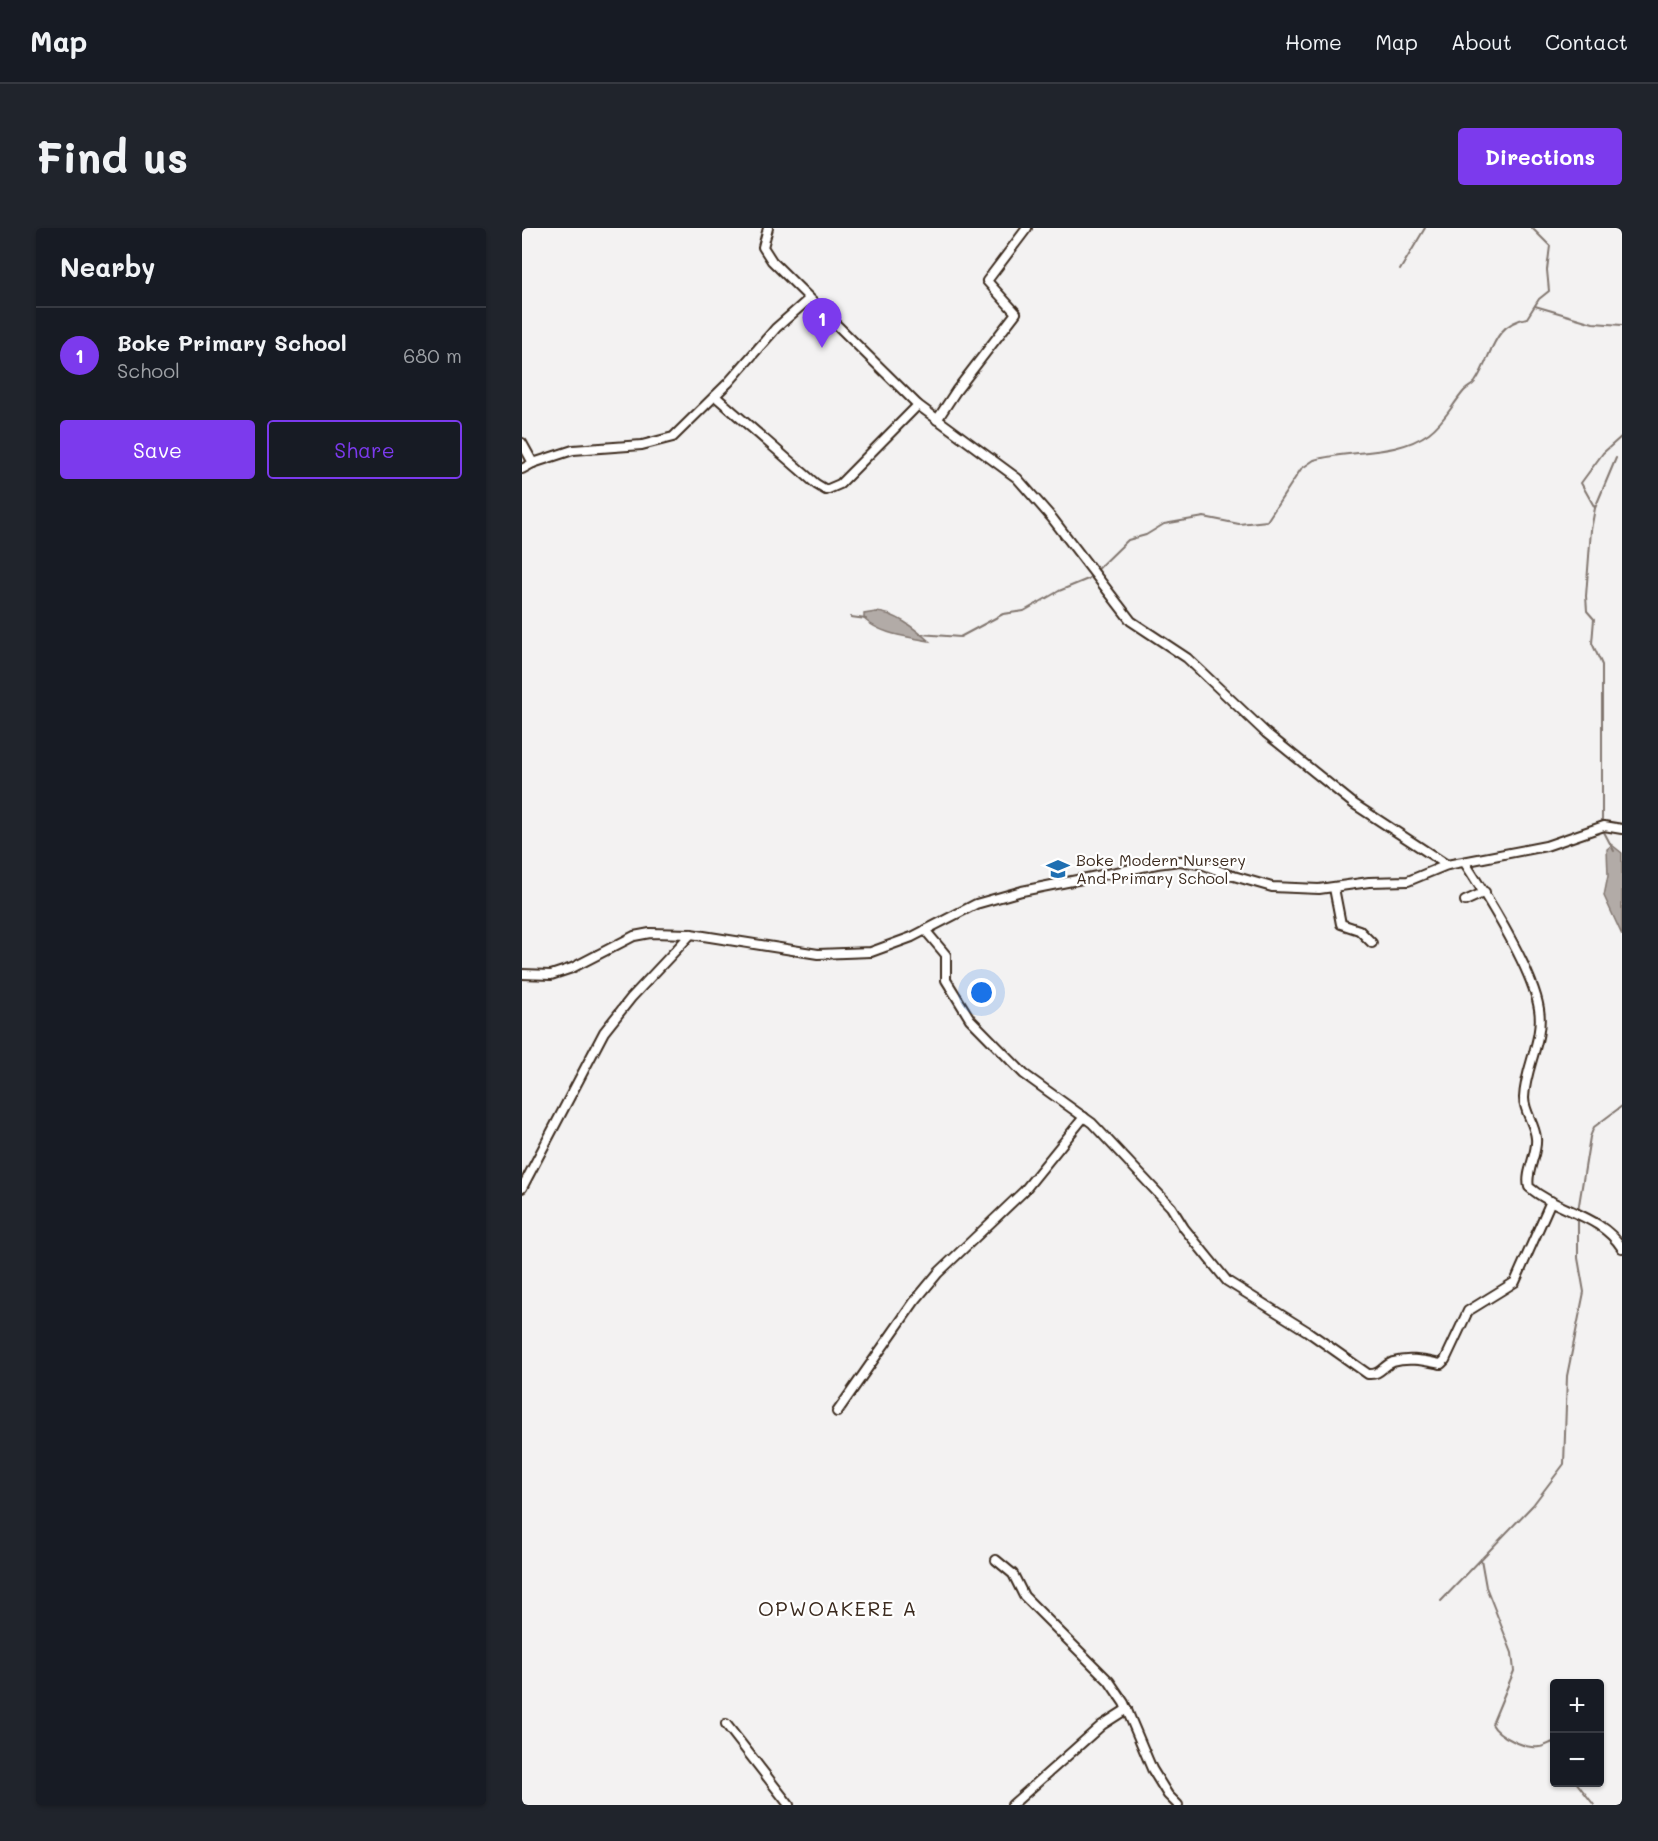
<!DOCTYPE html>
<html lang="en">
<head>
<meta charset="utf-8">
<style>
  body { margin:0; font-family:Mali,sans-serif; background:#20242c; color:#f1f3f6 }
  .controls { position:absolute; right:18px; bottom:18px; display:grid; overflow:hidden; border-radius:6px; box-shadow:0 2px 4px #0004 }
  .controls button { width:54px; height:54px; display:grid; place-items:center; padding:0; border:0; border-bottom:2px solid #363941; background:#171b24; color:#f1f3f6; font:30px sans-serif }
  .you { position:absolute; left:460px; top:765px; width:21px; height:21px; margin:-15px; border:4px solid #fff; border-radius:50%; background:#1a73e8; box-shadow:0 0 0 9px #1a73e833 }
  .badge { display:grid; place-items:center; width:39px; height:39px; border-radius:50%; background:#7c3aed; color:#fff; font-size:20px; font-weight:700 }
  .pin { position:absolute; translate:-50% -50px; filter:drop-shadow(0 2px 3px #0008) }
  .pin::after { content:''; position:absolute; top:32px; width:21px; height:18px; background:inherit; clip-path:polygon(0 0,100% 0,50% 100%) }
  .list { margin:0; padding:0; list-style:none }
  h2 { display:flex; justify-content:space-between; align-items:center; height:78px; margin:0; padding:0 24px; font-size:26px }
  h2 small { font-size:20px; font-weight:400; color:#9ea1a6 }
  .list li { display:grid; grid-template-columns:39px 1fr auto; gap:18px; align-items:center; box-sizing:border-box; height:96px; padding:0 24px; border-top:2px solid #363941 }
  .list b { display:block; font-size:22px; white-space:nowrap }
  .list p { margin:0; font-size:20px; white-space:nowrap; color:#9ea1a6 }
  .list em { font-size:20px; font-style:normal; color:#9ea1a6 }
  .actions { display:flex; gap:12px; padding:18px 24px }
  .actions a { flex:1; padding:14px 0; border:2px solid #7c3aed; border-radius:6px; text-align:center; font-size:21px; color:#7c3aed }
  .actions .main { background:#7c3aed; color:#fff }
  .map { position:relative; flex:none; width:1100px; height:1577px; overflow:hidden; border-radius:6px }
  header { display:flex; align-items:center; gap:36px; box-sizing:border-box; height:84px; padding:0 30px; background:#171b24; border-bottom:2px solid #363941 }
  header strong { font-size:28px }
  nav { display:flex; gap:33px; margin-inline-start:auto; font-size:21px }
  .intro { display:flex; align-items:center; justify-content:space-between; box-sizing:border-box; height:144px; padding:0 36px }
  h1 { margin:0; font-size:42px }
  .button { padding:15px 27px; border-radius:6px; background:#7c3aed; color:#fff; font-size:21px; font-weight:700 }
  main { display:flex; gap:36px; padding:0 36px }
  aside { flex:1; background:#171b24; border-radius:6px; box-shadow:0 2px 4px #0004 }
  .map>svg:first-child { display:block }
</style>
</head>
<body>
<header>
<strong>Map</strong>
<nav><a>Home</a><a>Map</a><a>About</a><a>Contact</a></nav>
</header>
<div class="intro"><h1>Find us</h1><a class="button">Directions</a></div>
<main>
<aside>
<h2>Nearby<small></small></h2>
<ul class="list">
<li><span class="badge">1</span><div><b>Boke Primary School</b><p>School</p></div><em>680 m</em></li>
</ul>
<div class="actions"><a class="main">Save</a><a>Share</a></div>
</aside>
<div class="map">
<svg width="1100" height="1577" viewBox="0 0 1100 1577">
  <rect width="100%" height="100%" fill="#f3f2f2"/>
  <filter id="ink" filterUnits="userSpaceOnUse"><feTurbulence type="fractalNoise" baseFrequency=".0167" numOctaves="2"/><feDisplacementMap in="SourceGraphic" scale="12" xChannelSelector="R" yChannelSelector="G"/><feConvolveMatrix kernelMatrix="1 2 1 2 8 2 1 2 1" color-interpolation-filters="sRGB"/></filter>
  <g filter="url(#ink)">
    <g fill="#b2aba7" stroke="#827770" stroke-width="1.5">
      <path d="M354,384C374,385 392,400 407,413C383,408 360,407 342,391V386Z"/>
      <path d="M1090,617L1100,625V707L1082,668L1086,648L1085,621Z"/>
    </g>
    <g fill="none" stroke-linecap="round" stroke-linejoin="round">
      <g stroke="#827770" stroke-width="2">
        <path d="M878,42L903,0"/>
        <path d="M1013,78L1071,95L1100,97"/>
        <path d="M1073,280L1059,255L1081,225L1100,208"/>
        <path d="M329,389L344,391"/>
        <path d="M398,406L438,409L481,386L502,383L537,363L566,351L606,312L624,307L642,296L682,289L717,296L745,293L779,241L792,232C830,221 874,229 907,205C923,193 930,177 942,163C946,159 950,158 953,154C971,128 969,97 1005,90L1017,71L1027,63L1025,42L1028,18L1010,0"/>
        <path d="M1080,596V437L1070,415L1072,391L1065,383L1064,368L1069,302L1073,280L1094,230"/>
        <path d="M1081,602L1092,623"/>
        <path d="M1056,983L1068,909L1072,899L1100,878"/>
        <path d="M959,1331L964,1359L990,1425L992,1443L970,1496C976,1508 1003,1521 1017,1519C1021,1519 1026,1516 1031,1514L1032,1517"/>
        <path d="M919,1373L1011,1277L1042,1236L1045,1148L1062,1064L1056,1030V988"/>
        <path d="M1054,1554L1072,1577"/>
      </g>
      <g stroke="#3b2a1e" stroke-width="12">
        <g id="street">
          <path d="M246,0L241,19L250,33L396,177L495,250L530,290L609,393L665,430L744,505L832,576L925,637"/>
          <path d="M193,168L294,256L304,262L318,256L396,177"/>
          <path d="M415,192L434,163L494,85L465,53L505,0"/>
          <path d="M0,215L11,235L51,222L120,217L151,209L206,155L254,100L287,71"/>
          <path d="M0,241L11,235"/>
          <path d="M943,635C965,669 1011,742 1017,781C1022,812 1003,839 1002,870C1002,884 1013,896 1014,910C1016,926 1003,944 1007,959C1036,984 1078,986 1100,1020"/>
          <path d="M812,660L819,696L837,702L850,715"/>
          <path d="M943,673L963,664"/>
          <path d="M403,702L424,727V752L448,791L502,846L570,895L649,979L662,1000L705,1053L785,1103L846,1146C859,1147 860,1138 871,1134C887,1129 903,1133 919,1136L923,1132L946,1083L993,1054L1029,973"/>
          <path d="M0,746L29,747L50,740L112,708L128,705L169,706L296,726L349,724L390,709L454,676L500,663L635,636L658,633L682,637L708,647L750,659L797,661L847,654L886,653L925,637L1024,618L1082,598L1100,601"/>
          <path d="M0,960L82,804L109,770L169,706"/>
          <path d="M315,1184L392,1074L416,1045L502,963L562,889"/>
          <path d="M474,1332L491,1346L502,1368L587,1453L602,1475L630,1541L646,1567L656,1577"/>
          <path d="M204,1496L267,1577"/>
          <path d="M490,1577L580,1497L605,1481"/>
        </g>
      </g>
      <use href="#street" stroke="#fff" stroke-width="8"/>
    </g>
  </g>
  <defs>
    <g id="school-bare" transform="scale(1.8)"><path d="M0-5L7-2L0 1L-7-2ZM-4 1L0 2.5L4 1V4Q0 6-4 4Z" fill="#1f6fb2" stroke="#fff" stroke-width="2.5" paint-order="stroke"/></g>
  </defs>
  <g fill-rule="evenodd">
    <use href="#school-bare" x="536" y="641"/>
  </g>
  <g text-anchor="middle" stroke-width="4.5" stroke-linejoin="round" paint-order="stroke">
    <g font-size="16" fill="#3b2a1e" stroke="#fff" text-anchor="start">
      <text x="554" y="638">Boke Modern Nursery<tspan x="554" dy="18">And Primary School</tspan></text>
    </g>
    <g font-size="20" letter-spacing="1.5" fill="#3b2a1e" stroke="#fff">
      <text x="316" y="1388">OPWOAKERE A</text>
    </g>
  </g>
</svg>
<div class="controls">
<button>+</button>
<button>−</button>
</div>
<div class="you"></div>
<div class="pin badge" style="left:300px;top:120px">1</div>
</div>
</main>
</body>
</html>
